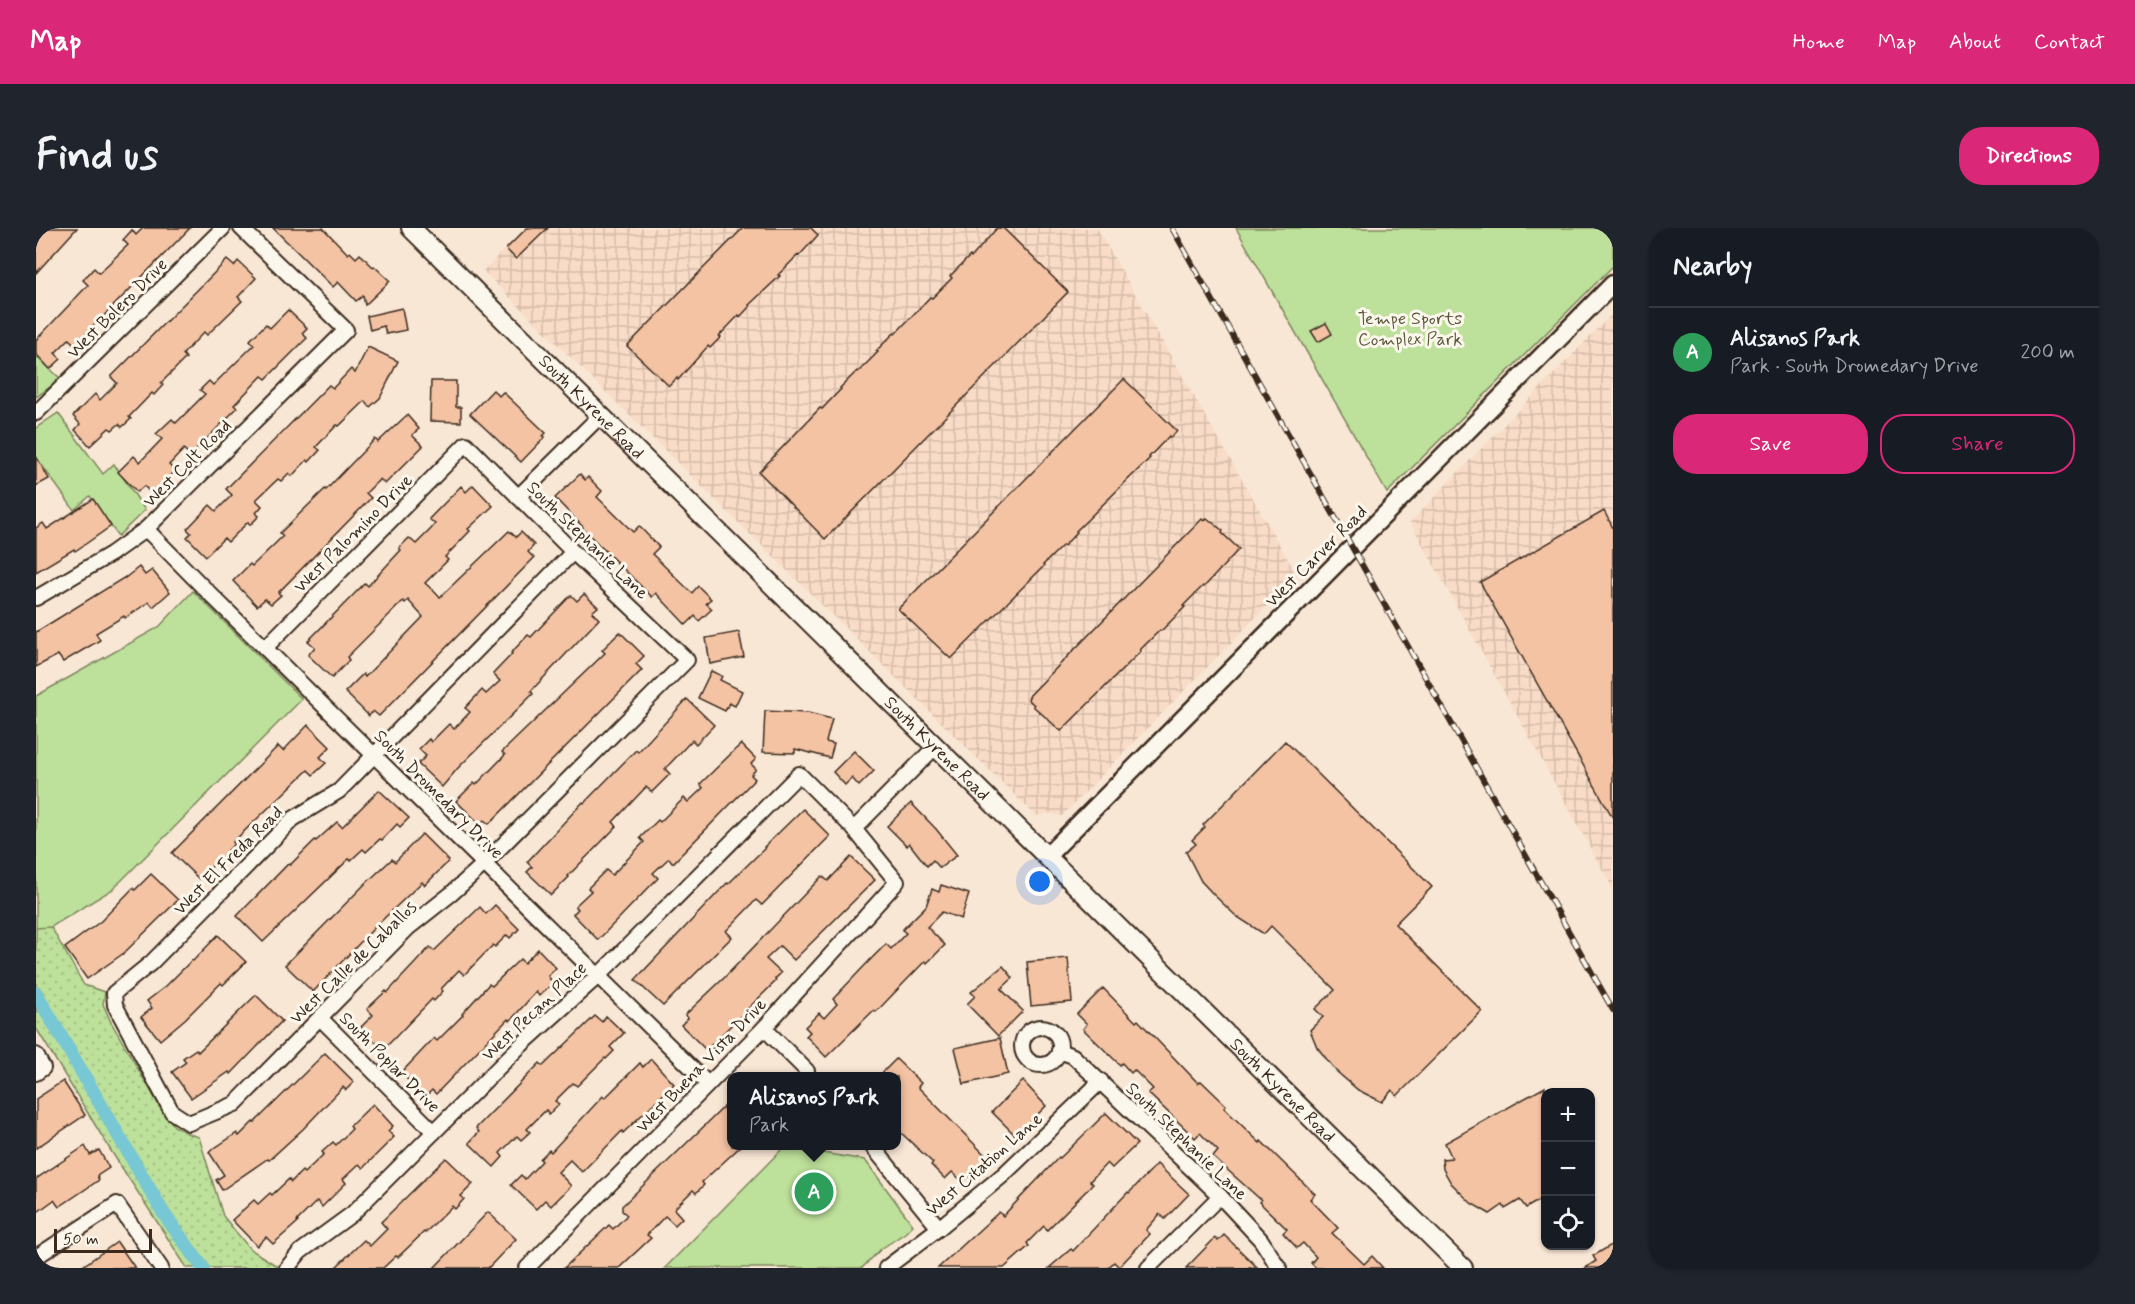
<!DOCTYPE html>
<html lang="en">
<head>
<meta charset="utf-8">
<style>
  body { margin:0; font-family:Mynerve,sans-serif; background:#20242c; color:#f1f3f6 }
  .controls { position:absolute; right:18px; bottom:18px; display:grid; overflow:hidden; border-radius:12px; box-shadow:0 2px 4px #0004 }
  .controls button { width:54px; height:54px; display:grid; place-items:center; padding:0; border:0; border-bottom:2px solid #363941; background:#171b24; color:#f1f3f6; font:30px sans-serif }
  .scale { position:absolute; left:18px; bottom:15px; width:98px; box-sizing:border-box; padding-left:6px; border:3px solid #3b2a1e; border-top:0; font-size:16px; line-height:21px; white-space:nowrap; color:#3b2a1e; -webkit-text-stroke:4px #fbf7ec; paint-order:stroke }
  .you { position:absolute; left:1004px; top:654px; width:21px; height:21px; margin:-15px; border:4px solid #fff; border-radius:50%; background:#1a73e8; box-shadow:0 0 0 9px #1a73e833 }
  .badge { display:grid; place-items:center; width:39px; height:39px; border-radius:50%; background:#db2777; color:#fff; font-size:20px; font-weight:700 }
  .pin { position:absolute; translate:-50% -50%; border:3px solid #fff; box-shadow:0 2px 6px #0006 }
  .popup { position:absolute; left:691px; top:844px; width:174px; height:78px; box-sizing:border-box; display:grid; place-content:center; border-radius:12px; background:#171b24; filter:drop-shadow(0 2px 4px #0005); font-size:20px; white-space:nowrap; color:#9ea1a6 }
  .popup b { font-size:22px; color:#f1f3f6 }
  .popup::after { content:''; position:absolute; left:50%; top:100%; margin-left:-12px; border:12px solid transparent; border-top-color:#171b24 }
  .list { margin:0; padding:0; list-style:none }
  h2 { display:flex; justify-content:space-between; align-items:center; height:78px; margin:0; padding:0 24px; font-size:26px }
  h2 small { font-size:20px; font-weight:400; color:#9ea1a6 }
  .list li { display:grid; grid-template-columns:39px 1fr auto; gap:18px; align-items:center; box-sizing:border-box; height:90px; padding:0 24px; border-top:2px solid #363941 }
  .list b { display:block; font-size:22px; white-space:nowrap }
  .list p { margin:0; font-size:20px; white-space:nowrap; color:#9ea1a6 }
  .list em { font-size:20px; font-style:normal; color:#9ea1a6 }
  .actions { display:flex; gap:12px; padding:18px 24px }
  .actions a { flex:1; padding:14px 0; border:2px solid #db2777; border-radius:24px; text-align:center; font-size:21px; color:#db2777 }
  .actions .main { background:#db2777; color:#fff }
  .icon { flex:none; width:33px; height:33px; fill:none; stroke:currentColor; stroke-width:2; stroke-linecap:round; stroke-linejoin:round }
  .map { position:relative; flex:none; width:1577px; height:1040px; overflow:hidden; border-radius:24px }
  header { display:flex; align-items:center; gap:36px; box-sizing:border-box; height:84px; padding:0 30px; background:#db2777; color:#fff }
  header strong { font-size:28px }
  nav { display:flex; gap:33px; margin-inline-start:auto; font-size:21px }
  .intro { display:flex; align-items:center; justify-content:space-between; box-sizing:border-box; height:144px; padding:0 36px }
  h1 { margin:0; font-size:42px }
  .button { padding:15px 27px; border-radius:24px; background:#db2777; color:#fff; font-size:21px; font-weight:700 }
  main { display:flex; gap:36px; padding:0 36px }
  aside { flex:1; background:#171b24; border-radius:24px; box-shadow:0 2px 4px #0004 }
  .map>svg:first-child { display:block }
</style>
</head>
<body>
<header>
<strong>Map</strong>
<nav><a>Home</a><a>Map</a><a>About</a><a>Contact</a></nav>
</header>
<div class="intro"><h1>Find us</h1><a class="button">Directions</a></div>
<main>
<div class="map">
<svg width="1577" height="1040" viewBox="0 0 1577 1040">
  <defs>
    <pattern id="industrial-grid" width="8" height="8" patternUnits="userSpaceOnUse" patternTransform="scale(1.5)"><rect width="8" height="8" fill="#f8dcc7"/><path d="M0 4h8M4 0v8" fill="none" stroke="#d6bdaa"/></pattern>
    <pattern id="grass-dots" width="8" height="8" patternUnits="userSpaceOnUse" patternTransform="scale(1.5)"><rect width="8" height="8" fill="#bde09a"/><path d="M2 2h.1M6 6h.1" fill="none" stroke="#a3c084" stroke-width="1.8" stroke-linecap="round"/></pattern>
  </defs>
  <rect width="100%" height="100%" fill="#f9e7d6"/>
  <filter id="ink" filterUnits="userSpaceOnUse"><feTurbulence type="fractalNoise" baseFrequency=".0167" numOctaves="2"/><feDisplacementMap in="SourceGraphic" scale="12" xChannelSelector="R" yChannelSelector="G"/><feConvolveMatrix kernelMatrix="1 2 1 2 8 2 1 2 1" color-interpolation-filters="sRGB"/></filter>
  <g filter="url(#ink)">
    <g fill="url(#industrial-grid)">
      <path d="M489,0H1061L1261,347L1026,588L1013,585L1000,588L447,43Z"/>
      <path d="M1577,85V661L1374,294Z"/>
    </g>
    <path fill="url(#grass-dots)" stroke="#7c855c" stroke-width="1.5" d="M0,699H15L48,757L69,764L67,776L75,794L124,879L138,898L153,906L163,909L187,988L214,1021L241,1038V1040H151L75,923L0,800Z"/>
    <g fill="#bde09a" stroke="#7c855c" stroke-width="1.5">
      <path d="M1200,0H1577V38L1351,265Z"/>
      <path d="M0,128L25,151L0,169Z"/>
      <path d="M22,185L67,246L78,236L109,282L82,308L54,268L38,282L0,229V200Z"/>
      <path d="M157,363L266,471L77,661L15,699L0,700V468L123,399Z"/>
      <path d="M749,918H781L787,925L829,932L877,997L869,1005L845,1021L826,1040H629Z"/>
    </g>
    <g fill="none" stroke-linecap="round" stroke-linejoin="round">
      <path stroke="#78c7d4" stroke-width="14" d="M0,765L128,986L167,1040"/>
    </g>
    <g fill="#f4c3a4" stroke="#3b2a1e" stroke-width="1.5">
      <path d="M0,0H41L0,45Z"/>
      <path d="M107,0H154L39,117L33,111L19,125L25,131L14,141L0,126V112L52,57L47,52L58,40L63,45L92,17L87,12L96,2L100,7Z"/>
      <path d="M237,0H287L312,26L314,24L320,30L324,26L337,39L338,38L354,53L329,77L327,68L320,73L302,54L297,59Z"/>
      <path d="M491,0H512L480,31L470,21Z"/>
      <path d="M707,0H775L782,7L763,28L762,27L742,47L744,48L713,77L714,78L704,89L703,87L683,108L685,109L674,120L672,118L642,152L641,150L633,158L591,118Z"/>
      <path d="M961,0H967L1032,64L789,311L723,244L784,180L786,181L805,161L804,160L821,143L822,144L842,124L840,123L858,105L859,106L894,69L896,70L916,50L914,48L934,28L935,30Z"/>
      <path d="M191,32L198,38L202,33L220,50L202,69L206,73L171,107L168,104L147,126L150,130L125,155L127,157L118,167L116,165L93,189L95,191L86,199L83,196L76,202L73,200L54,218L39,202L44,196L37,188L59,166L64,172L81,155L75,149Z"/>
      <path d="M366,80L370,102L350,106L348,98L334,102L331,88Z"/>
      <path d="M252,82L271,100L266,105L271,110L230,151L226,148L198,177L201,180L154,228L148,221L133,237L139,243L129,254L116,266L108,258L101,264L82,244L98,228L104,234L126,211L120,206L136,191L140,195L169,166L164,162L173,153L177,157L218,117L214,112L230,96L234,100Z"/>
      <path d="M1290,95L1296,106L1282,114L1275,103Z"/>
      <path d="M332,119L362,133L344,170L334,179L329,173L303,198L301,197L280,219L284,222L273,234L271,232L256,248L253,245L245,253L242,251L220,272L226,278L220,285L223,288L214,297L212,294L192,314L188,310L170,328L151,309L155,305L151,301L174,277L180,283L196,267L190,261L293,157L297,160L315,141L319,145Z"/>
      <path d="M1088,151L1141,203L1134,210L1133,208L1113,229L1114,230L1040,303L1041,304L1028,318L1027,317L1007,337L1008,338L915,431L862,381Z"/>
      <path d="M395,153H420V179H425V194L394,193Z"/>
      <path d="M457,162L463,168L467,164L510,205L507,208L509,209L485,234L434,186Z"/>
      <path d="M371,187L383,201L376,207L387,218L349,256L344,251L330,265L335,270L242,365L245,367L235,376L229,371L221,378L197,353L214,336L216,338L247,308L244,305L289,261L290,262L339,211L342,214Z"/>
      <path d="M0,228L13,251L0,258Z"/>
      <path d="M544,246L549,252L552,249L566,263L561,269L597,304L603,298L623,319L616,326L656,365L662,358L675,371L670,375L676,381L663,393L659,388L650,397L620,365L616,369L546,300L547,299L519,270Z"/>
      <path d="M437,257L457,278L432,301L434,303L409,329L412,332L389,355L404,369L473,303L480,309L485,304L498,317L492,324L498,330L343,488L337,483L333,488L309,464L327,446L329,449L387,389L372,372L369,375L367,373L311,429L313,432L296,450L272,427L279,419L272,413L329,355L332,358L365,322L363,320L373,310L380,316L395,301L399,296L393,291L425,258L430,264Z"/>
      <path d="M57,271L75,298L51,315L39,323L38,321L0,344V300L7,295L11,301Z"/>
      <path d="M1568,283L1577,300V590L1444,354Z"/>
      <path d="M1171,290L1187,303L1186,305L1203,321L1168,359L1167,358L1147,378L1149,379L1125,403L1124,402L1104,422L1105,423L1025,503L997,478L998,477L992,471L994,467L1166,291L1168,293Z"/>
      <path d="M103,339L109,347L116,342L134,364L117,379L113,374L89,390L88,388L60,405L64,412L27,434L22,427L0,439V404L89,349V350Z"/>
      <path d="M548,366L562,379L556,384L563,391L495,463L497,466L422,540L406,559L382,536L390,528L383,521L393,511L395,514L413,496L418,501L434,484L429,480L446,462L450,466L464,453L457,446L476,426L475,425L492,407L495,409L535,367L541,373Z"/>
      <path d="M584,404L608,428L600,436L606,442L453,596L448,592L444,596L420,573L438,555L440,557L469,527L466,524L569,425L566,422Z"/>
      <path d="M703,404L708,429L674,436L670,410Z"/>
      <path d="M675,443L686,448L684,452L706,463L699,478L693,475L689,483L662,470Z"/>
      <path d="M651,471L678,497L660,516L656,512L629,541L634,546L616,564L610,559L577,594L581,598L532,648L533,649L515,667L491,644L496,639L491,634L547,574L548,575L600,522L602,524Z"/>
      <path d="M729,483L772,485L796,491L790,514L798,516L794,530L759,521V525L727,524Z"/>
      <path d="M272,497L294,519L284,529L290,535L277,547L272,542L197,614L198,616L187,628L163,651L136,625L242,518L247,523Z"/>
      <path d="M1249,513L1396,659L1359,696L1446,783L1361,868L1356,862L1346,874L1322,862L1300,843L1281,819L1274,802L1287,789L1279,781L1299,762L1235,698L1228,706L1200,688L1178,667L1165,653L1150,624L1160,616L1156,612L1169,599L1167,597Z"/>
      <path d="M705,516L720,531L715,536L720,541L715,547L719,551L637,635L633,630L617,645L622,650L562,712L537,686L542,681L539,678L555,663L552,660L570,642L576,647L608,614L604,610L622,592L624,594L648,570L652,574L667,560L664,556Z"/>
      <path d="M818,523L838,543L823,558L816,550L809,557L797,544Z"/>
      <path d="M343,562L373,590L364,599L361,596L346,612L344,611L330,624L327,621L315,632L313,631L227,714L201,688L252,636L254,637L279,612L280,613L301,594L306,599Z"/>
      <path d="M875,575L900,601L921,627L904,640L897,632L891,638L873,615L871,618L851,598Z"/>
      <path d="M767,581L794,608L726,677L720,672L690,703L696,709L627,778L599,752L691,655L692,656L729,620L728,619Z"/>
      <path d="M386,606L413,633L389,657L386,654L340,698L277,764L249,737L327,658L356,631L359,634Z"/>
      <path d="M815,629L839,652L758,732L744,718L730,731L745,745L739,751L740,753L670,822L645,797L652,790L649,787L688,750L786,648L792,653Z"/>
      <path d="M115,646L142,672L88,725L51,751L29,720L65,693L97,660L99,662Z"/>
      <path d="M905,657L933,666L925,691L906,684L891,699L909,717L891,735L889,733L840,784L838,782L790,829L770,808L774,804L769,799L783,785L788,790L801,776L797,771L836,730L850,716L855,721L870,705L866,702L890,678L896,661L903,664Z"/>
      <path d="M459,677L483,701L474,710L471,707L459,719L457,717L428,747L423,742L405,761L407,763L398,773L396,771L347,822L325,799L337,787L331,781L350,763L351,765L394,719L398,723L444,679L450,686Z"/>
      <path d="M182,707L210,734L187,757L185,755L149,791L124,812L105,789L116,780L111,773L130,758L156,732L157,733Z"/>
      <path d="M502,721L520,740L512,748L517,755L503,768L500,764L474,793L472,791L400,866L396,862L389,869L365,845L398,810L401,813L427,787L426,786L453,756L456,758L484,731L488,735Z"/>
      <path d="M1032,730L1036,774L995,778L991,734Z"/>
      <path d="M967,738L977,750L965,761L987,783L962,808L931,776L939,768L935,764Z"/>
      <path d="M1067,760L1100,794L1102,792L1162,855L1165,853L1190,877L1188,880L1224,915L1225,913L1279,966L1274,971L1302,1000L1296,1005L1328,1036L1336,1028L1347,1040H1280L1275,1035L1280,1029L1267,1015L1261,1020L1247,1005L1251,1001L1223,974L1225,972L1177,929L1182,923L1164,905L1159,910L1112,865L1117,861L1098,842L1095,845L1086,835L1084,837L1047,801L1051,796L1041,786Z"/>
      <path d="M220,767L246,793L195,846L193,844L155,870L136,844L150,834L147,830L160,821L162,824Z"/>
      <path d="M559,788L566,794L570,788L588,805L574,819L578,823L570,831L569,830L541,858L537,855L519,873L523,876L513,886L510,882L491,901L494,904L485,912L481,908L464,925L467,929L458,939L433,915L443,904L440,900L504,835L507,838Z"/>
      <path d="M964,810L972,846L928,856L919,820Z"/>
      <path d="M289,825L318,854L310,862L307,859L267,901L233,932L231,931L186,962L180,952L188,947L173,924L201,905L203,908L217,894L218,895Z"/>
      <path d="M615,831L638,856L587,905L586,903L546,944L534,932L522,944L535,958L515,978L509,972L500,981L475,957L485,947L489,951L506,933L504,931L513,922L515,924L567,868L569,870L604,835L607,839Z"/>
      <path d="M860,831L885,855L882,859L951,929L927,954L916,944L909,951L895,937L897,935L861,901V849H842Z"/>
      <path d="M27,853L49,887L0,920V871Z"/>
      <path d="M987,853L1010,878L980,908L956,884Z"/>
      <path d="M1509,859V969L1490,980L1484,972L1469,981L1467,977L1454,986L1435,975L1415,955L1407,941L1406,931L1416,930L1409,915Z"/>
      <path d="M696,871V918H705L666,954L668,957L660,965L657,962L638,981L646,990L639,997L629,988L611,1007L615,1010L583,1040H528L573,997L577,1001L591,987L586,983V978Z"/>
      <path d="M337,876L357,898L352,903L358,909L327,940L323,936L307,951L310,955L286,979L281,973L261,993L262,994L237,1016L230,1009L221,1018L196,992L218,972L222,976L234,965L236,967L253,951L255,954L266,943L268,945L288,926L286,924L297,914L300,917L316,901L314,898Z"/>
      <path d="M1070,885L1101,916L1076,940L1071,935L1054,953L1057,956L1011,1002L1008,998L991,1015L993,1018L968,1040H902L963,984L967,988L1023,929L1024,930Z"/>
      <path d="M49,918L54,927L63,922L73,940L61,948L63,952L23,979L18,972L0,985V951Z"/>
      <path d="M410,930L437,956L425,968L428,971L419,981L416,978L389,1005L388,1004L362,1029L360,1028L347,1040H299L328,1012L334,1018L351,1001L345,994Z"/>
      <path d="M1121,936L1153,966L1129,991L1124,986L1110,1002L1114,1006L1083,1039L1078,1034L1072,1040H1013L1035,1021L1037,1023L1092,964L1093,965Z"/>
      <path d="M452,984L480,1011L455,1037L452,1040H398Z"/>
      <path d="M1188,1007L1222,1040H1150L1179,1010L1182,1013Z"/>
      <path d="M81,1014L99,1040H44Z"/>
      <path d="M1577,1016V1040H1549L1560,1033L1557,1028Z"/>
    </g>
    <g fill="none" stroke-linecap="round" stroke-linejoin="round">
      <g stroke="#3b2a1e" stroke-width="18">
        <g id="minor">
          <path d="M0,185L187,0"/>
          <path d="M482,269L565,187"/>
          <path d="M110,301L164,356L672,856"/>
          <path d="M0,370L75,326L110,301L310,102L205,0"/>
          <path d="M229,420L430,216L537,324L651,432L448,636L415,666L372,700L199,876L153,895L136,884L79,777L78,765L115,735L257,591L303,563L537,324"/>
          <path d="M818,601L900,518"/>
          <path d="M284,790L398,904"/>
          <circle cx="1005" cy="818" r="19"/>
          <path d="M728,800L771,843"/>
          <path d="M1023,823L1037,828L1184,968L1225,1012L1243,1040"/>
          <path d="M0,827L7,840L0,845"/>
          <path d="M836,918L903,1000"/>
          <path d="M0,1029L81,976L125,1040"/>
          <path d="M251,1040L264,1024L316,986L483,819L562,748L763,546L818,601L861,654L728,800L491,1040"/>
          <path d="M850,1040L903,1000L967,947L1065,853"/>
          <path d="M1112,1040L1184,968"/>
        </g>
      </g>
      <g stroke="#3b2a1e" stroke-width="21">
        <path id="tertiary" d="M1011,628L1577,56"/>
      </g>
      <g stroke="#3b2a1e" stroke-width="22">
        <g id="secondary">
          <path id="s1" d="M375,0L1427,1040"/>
        </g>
      </g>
      <use href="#minor" stroke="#fbf7ec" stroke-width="14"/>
      <use href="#tertiary" stroke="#fbf7ec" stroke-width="16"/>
      <use href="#secondary" stroke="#fbf7ec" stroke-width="18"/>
      <g stroke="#3b2a1e" stroke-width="6">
        <path id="rail" d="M1136,0L1577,782"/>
      </g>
      <use href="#rail" stroke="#fbf7ec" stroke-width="4" stroke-dasharray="11" stroke-linecap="butt"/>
    </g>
  </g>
  <g text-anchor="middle" stroke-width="6" stroke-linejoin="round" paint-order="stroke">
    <g font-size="18" fill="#3b2a1e" stroke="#fbf7ec">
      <text transform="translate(81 80) rotate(-45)" y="6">West Bolero Drive</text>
      <text dy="6" stroke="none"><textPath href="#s1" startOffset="254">South Kyrene Road</textPath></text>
      <text transform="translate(151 235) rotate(-45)" y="6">West Colt Road</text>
      <text transform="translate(317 305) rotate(-45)" y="6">West Palomino Drive</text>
      <text transform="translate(552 312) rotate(44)" y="6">South Stephanie Lane</text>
      <text transform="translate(1280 328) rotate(-45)" y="6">West Carver Road</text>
      <text dy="6" stroke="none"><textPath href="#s1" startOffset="740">South Kyrene Road</textPath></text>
      <text transform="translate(403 566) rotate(45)" y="6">South Dromedary Drive</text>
      <text transform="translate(192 632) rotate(-45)" y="6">West El Freda Road</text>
      <text transform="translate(317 734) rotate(-44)" y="6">West Calle de Caballos</text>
      <text transform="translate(498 783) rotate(-43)" y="6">West Pecan Place</text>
      <text transform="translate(354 834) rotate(45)" y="6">South Poplar Drive</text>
      <text transform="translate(665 837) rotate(-46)" y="6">West Buena Vista Drive</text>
      <text dy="6" stroke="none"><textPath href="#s1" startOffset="1226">South Kyrene Road</textPath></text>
      <text transform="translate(1151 913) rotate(44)" y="6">South Stephanie Lane</text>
      <text transform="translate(948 936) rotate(-41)" y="6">West Citation Lane</text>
    </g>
    <g font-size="18" fill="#5c583d" stroke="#fbf7ec">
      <text x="1374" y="96">Tempe Sports<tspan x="1374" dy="21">Complex Park</tspan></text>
    </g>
  </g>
</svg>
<div class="controls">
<button>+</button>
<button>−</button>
<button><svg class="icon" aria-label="locate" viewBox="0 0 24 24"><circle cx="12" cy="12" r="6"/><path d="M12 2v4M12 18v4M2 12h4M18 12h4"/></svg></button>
</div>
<div class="scale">50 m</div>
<div class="you"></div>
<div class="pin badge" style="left:778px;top:964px;background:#2e9e5b">A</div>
<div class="popup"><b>Alisanos Park</b>Park</div>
</div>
<aside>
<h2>Nearby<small></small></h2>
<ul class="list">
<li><span class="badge" style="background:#2e9e5b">A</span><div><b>Alisanos Park</b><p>Park · South Dromedary Drive</p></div><em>200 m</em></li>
</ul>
<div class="actions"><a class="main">Save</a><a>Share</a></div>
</aside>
</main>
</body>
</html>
